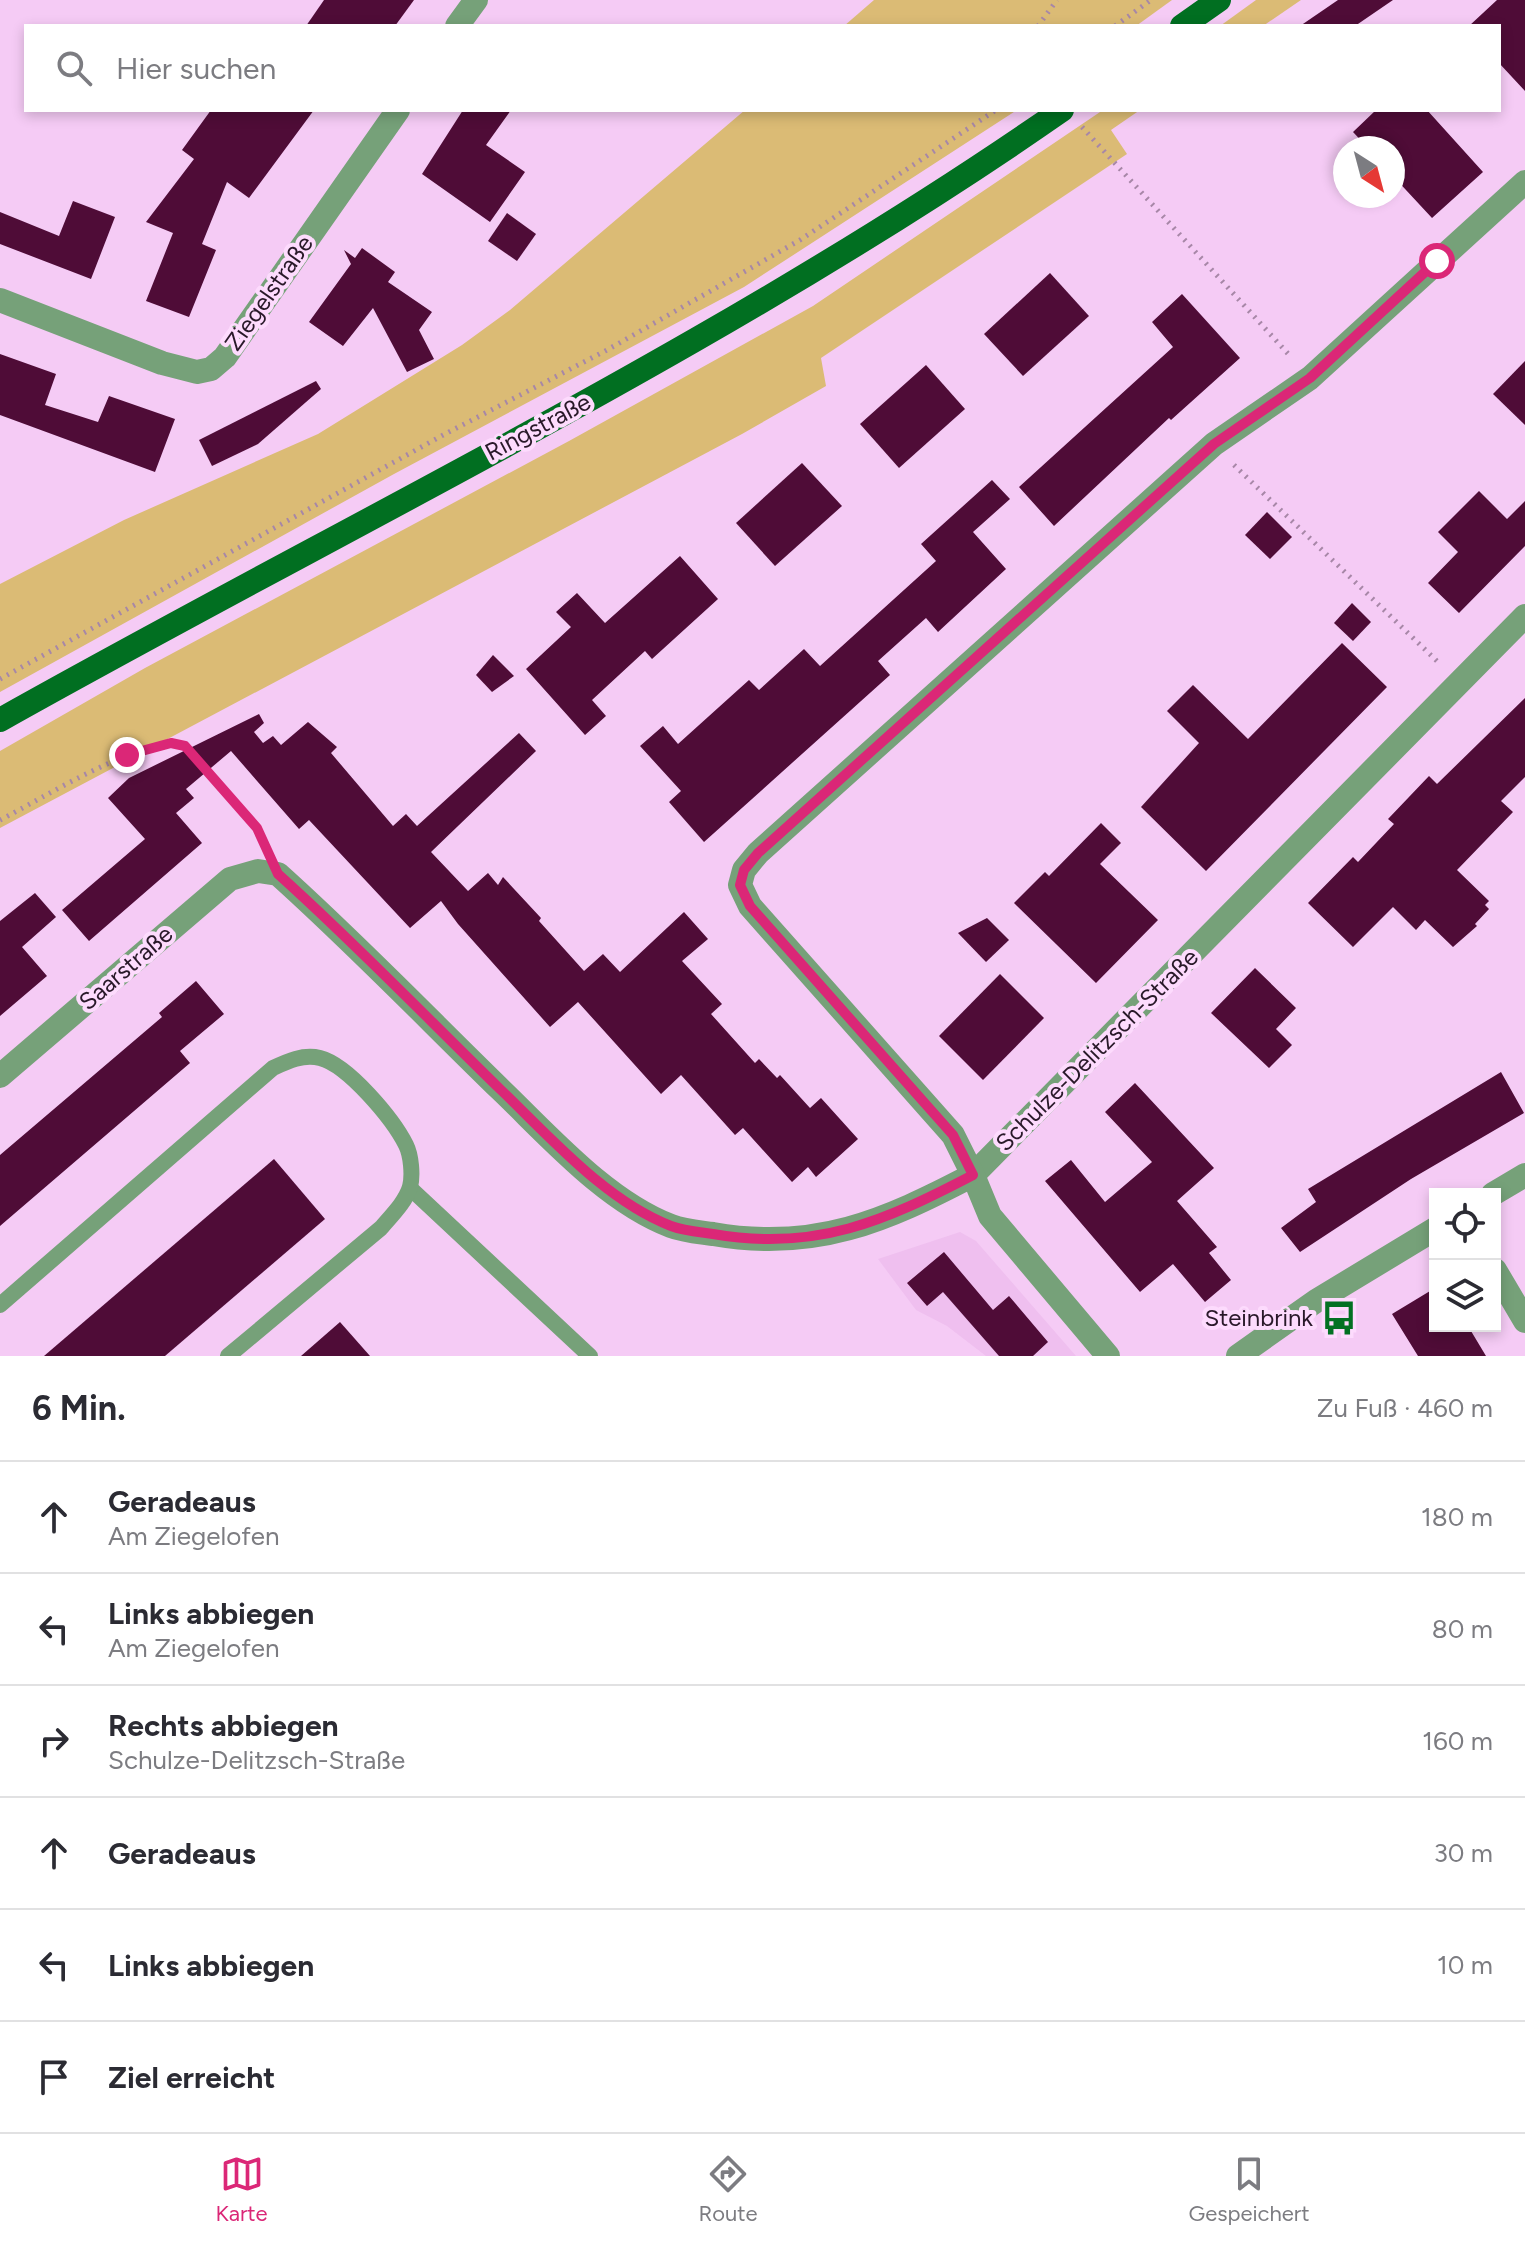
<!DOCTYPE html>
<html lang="de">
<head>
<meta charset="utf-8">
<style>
  body { margin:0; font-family:Figtree,sans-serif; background:#f2f2f3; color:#2b2b33 }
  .controls { position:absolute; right:24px; bottom:24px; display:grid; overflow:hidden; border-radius:0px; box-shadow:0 4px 12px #0003 }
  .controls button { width:72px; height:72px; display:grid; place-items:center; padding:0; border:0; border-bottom:2px solid #e1e1e2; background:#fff; color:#2b2b33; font:40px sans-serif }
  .compass { position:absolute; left:1333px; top:136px; width:72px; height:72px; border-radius:50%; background:#fff; box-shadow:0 4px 12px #0003; rotate:144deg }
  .stop { position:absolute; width:24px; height:24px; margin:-18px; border:6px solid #db2777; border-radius:50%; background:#fff }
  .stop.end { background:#db2777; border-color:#fff; box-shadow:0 2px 8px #0008 }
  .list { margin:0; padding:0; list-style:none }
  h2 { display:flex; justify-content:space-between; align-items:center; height:104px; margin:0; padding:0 32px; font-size:34px }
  h2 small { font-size:26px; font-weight:400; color:#7c7c81 }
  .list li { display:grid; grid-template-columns:52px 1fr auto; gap:24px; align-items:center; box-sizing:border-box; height:112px; padding:0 32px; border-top:2px solid #e1e1e2 }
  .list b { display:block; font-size:30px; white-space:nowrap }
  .list p { margin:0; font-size:26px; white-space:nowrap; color:#7c7c81 }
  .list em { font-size:26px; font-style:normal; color:#7c7c81 }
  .icon { flex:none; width:44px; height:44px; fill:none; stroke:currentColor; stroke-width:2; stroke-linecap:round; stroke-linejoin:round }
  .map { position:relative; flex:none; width:1525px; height:1356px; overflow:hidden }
  .search { position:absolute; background:#fff; box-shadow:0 4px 12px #0003; left:24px; right:24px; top:24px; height:88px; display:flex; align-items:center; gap:20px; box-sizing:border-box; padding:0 28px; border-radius:0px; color:#7c7c81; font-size:30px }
  .sheet { height:776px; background:#fff }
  nav { display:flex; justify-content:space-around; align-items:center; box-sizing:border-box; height:112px; border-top:2px solid #e1e1e2; background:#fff; font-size:22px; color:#7c7c81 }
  nav a { display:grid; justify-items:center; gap:4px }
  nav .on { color:#db2777 }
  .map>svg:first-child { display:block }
</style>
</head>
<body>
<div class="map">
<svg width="1525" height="1356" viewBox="0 0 1525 1356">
  <rect width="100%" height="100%" fill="#f5cbf5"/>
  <path fill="#efbfef" d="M960,1232L976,1241L1076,1356H986L947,1326L916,1310L878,1259Z"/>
  <g fill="#dbbb75">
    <path d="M874,0H1172L1136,26H844Z"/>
    <path d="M1256,0H1301L1263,26H1220Z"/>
    <path d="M745,110H1017L744,287L394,474L0,692V584L124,520L318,434L462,345L510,310Z"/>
    <path d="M1103,110H1140L1111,130L1127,154L821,358L826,386L742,434L0,828V751L145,668L569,441L813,306Z"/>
  </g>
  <g fill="#4f0c37">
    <path d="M324,0H414L395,26H306Z"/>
    <path d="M1338,0H1393L1355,26H1300Z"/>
    <path d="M1497,0H1525V91L1499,63V26H1469Z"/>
    <path d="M211,110H314L249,198L227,182L202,244L216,250L189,317L146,301L173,233L146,222L194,159L182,150Z"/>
    <path d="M463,110H511L486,145L525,172L490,222L422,174Z"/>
    <path d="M1376,110H1427L1483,172L1432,218L1393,176V148H1368L1353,132Z"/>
    <path d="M73,201L115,217L91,279L0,244V212L59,236Z"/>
    <path d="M507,213L536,234L517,261L488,241Z"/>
    <path d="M362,248L395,272L388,282L432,312L419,330L434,359L407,372L373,308L343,346L309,322L351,264L344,250L355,258Z"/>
    <path d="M1050,273L1089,316L1023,376L984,334Z"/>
    <path d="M1182,294L1240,358L1171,420L1169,418L1054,526L1019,487L1173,347L1152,322Z"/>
    <path d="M0,354L56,374L45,405L98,422L109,396L175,419L155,472L0,415Z"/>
    <path d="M1525,361V425L1493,394Z"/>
    <path d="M926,365L965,409L899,468L860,424Z"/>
    <path d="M316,381L321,389L258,444L212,466L199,440Z"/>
    <path d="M802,463L842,506L775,566L736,523Z"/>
    <path d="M992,480L1010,499L973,532L1006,569L938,632L926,618L878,661L890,675L704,842L669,802L681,791L640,746L663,726L678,744L749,680L759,690L804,649L820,666L936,561L921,544Z"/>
    <path d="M1479,491L1507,519L1525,501V546L1459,613L1428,583L1458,552L1438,532Z"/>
    <path d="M1267,512L1292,537L1270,559L1245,535Z"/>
    <path d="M680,556L718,599L652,659L645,651L592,700L606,716L585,735L526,669L571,627L556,612L577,593L605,623Z"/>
    <path d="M1352,603L1371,622L1353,641L1334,623Z"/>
    <path d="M1342,643L1387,687L1206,871L1141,807L1199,743L1167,711L1193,685L1248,739Z"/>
    <path d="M493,655L514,676L492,692L476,675Z"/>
    <path d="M1525,698V777L1501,801L1513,812L1457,870L1489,901L1485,905L1489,909L1475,924L1477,926L1453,947L1425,920L1416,930L1393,907L1353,947L1308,903L1353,857L1358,862L1394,824L1388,819L1429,776L1437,784Z"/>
    <path d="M259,714L264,723L254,732L263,743L273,736L281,745L308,722L337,747L331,753L393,826L406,814L417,826L519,733L536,751L431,852L468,891L488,873L498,885L503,877L541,918L539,921L584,971L603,954L620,972L684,912L708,939L682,961L722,1004L711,1014L755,1063L759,1059L777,1078L780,1075L810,1108L821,1098L858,1139L816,1177L808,1167L792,1182L743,1128L735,1135L681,1075L661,1094L578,1002L550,1027L458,924L441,901L410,928L309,820L299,829L231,751L186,789L194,798L176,813L202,843L89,941L62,910L145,839L108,798L129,778Z"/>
    <path d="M1101,823L1121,843L1100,864L1158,920L1096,983L1014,903L1045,872L1049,876Z"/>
    <path d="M35,893L56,917L22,947L47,976L0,1016V921Z"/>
    <path d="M987,918L1009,940L986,962L958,933Z"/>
    <path d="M1255,968L1296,1008L1276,1029L1292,1045L1269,1068L1211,1013Z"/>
    <path d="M1000,974L1044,1018L983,1080L939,1036Z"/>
    <path d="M196,981L224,1014L180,1051L190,1063L0,1226V1155L162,1017L159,1013Z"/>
    <path d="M1501,1072L1524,1113L1411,1179L1300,1252L1281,1228L1316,1202L1308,1189Z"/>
    <path d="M1135,1083L1214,1168L1177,1201L1217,1247L1209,1253L1231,1280L1205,1302L1173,1264L1140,1292L1045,1181L1071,1160L1105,1202L1152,1162L1105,1112Z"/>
    <path d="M274,1159L325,1219L165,1356H44Z"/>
    <path d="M944,1252L993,1310L1009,1296L1048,1342L1033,1356H999L943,1292L927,1306L907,1283Z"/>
    <path d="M1435,1288V1326H1468L1486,1356H1418L1392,1314Z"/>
    <path d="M340,1322L370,1356H301Z"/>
  </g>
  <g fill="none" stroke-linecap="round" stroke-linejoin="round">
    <g stroke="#a787a7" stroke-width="5" stroke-dasharray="2 6" stroke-linecap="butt">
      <path d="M1038,26L1057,0"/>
      <path d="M1115,26L1151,0"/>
      <path d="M1082,127L1291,357"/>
      <path d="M1234,465L1440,664"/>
      <path d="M0,679L445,434L607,350L800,240L996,110"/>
      <path d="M0,820C44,798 138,737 185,746L257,828L263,842"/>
    </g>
    <g stroke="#76a179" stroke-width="16">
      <path d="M410,1188L590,1356"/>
      <path d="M0,1305L273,1068C288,1061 303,1054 320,1058C348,1065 393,1119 406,1145C411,1155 413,1175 410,1187C405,1203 391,1216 381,1228L228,1356"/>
    </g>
    <g stroke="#76a179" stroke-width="24">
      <path d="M457,26L476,0"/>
      <path d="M0,300L162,363L197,372L211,369L225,357L398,110"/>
      <path d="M0,1076L230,879L258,871L278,874C355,943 427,1018 501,1090C550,1137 606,1201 671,1226C684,1231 699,1232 713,1234C815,1252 885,1221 973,1175L1525,616"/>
      <path d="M1493,1194L1525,1175"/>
      <path d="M1495,1270L1525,1321"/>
      <path d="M1108,1356L990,1216L973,1175L953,1135L750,906L740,885L744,870L758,853L1214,444L1310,378L1525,182"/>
      <path d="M1238,1356L1316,1301L1435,1229"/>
    </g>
    <g stroke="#016f21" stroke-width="24">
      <path d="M1182,26L1219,0"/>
      <path d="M0,720C356,520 726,344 1062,110"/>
    </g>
  </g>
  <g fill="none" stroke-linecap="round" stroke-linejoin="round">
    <path stroke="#db2777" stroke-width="10" d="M127,755L171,743L185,746L257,828L278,874C355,943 427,1018 501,1090C550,1137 606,1201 671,1226C684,1231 699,1232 713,1234C816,1252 885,1221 973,1175L953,1135L750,906L740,885L744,870L758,853L1214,444L1310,378L1437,261"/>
  </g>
  <defs>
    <g id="bus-bare" transform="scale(2.76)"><path d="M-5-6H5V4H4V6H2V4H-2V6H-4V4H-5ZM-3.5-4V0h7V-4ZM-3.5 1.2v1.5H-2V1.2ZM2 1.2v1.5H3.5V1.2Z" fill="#037123" stroke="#fddbfd" stroke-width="2.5" paint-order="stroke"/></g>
  </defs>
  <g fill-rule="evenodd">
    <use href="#bus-bare" x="1339" y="1318"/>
  </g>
  <g text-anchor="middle" stroke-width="8" stroke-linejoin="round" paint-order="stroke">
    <g font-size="24" fill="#291929" stroke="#fddbfd">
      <text transform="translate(269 293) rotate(-55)" y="8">Ziegelstraße</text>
      <text transform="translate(538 427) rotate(-28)" y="8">Ringstraße</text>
      <text transform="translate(126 968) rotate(-41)" y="8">Saarstraße</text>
      <text transform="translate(1097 1050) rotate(-45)" y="8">Schulze-Delitzsch-Straße</text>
    </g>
    <g font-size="24" fill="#291929" stroke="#fddbfd" text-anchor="end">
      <text x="1313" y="1326">Steinbrink</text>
    </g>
  </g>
</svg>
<div class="controls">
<button><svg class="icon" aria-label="locate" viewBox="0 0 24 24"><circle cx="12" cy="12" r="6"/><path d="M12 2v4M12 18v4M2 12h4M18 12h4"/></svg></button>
<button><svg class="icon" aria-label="layers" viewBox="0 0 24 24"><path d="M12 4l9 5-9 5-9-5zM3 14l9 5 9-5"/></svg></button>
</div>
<svg class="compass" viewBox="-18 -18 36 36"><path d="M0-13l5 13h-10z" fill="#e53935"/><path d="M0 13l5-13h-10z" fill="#7c7c81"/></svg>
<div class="stop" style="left:1437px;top:261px"></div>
<div class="stop end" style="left:127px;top:755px"></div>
<div class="search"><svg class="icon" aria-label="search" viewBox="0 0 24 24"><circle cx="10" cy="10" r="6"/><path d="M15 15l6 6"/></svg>Hier suchen</div>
</div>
<section class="sheet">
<h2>6 Min.<small>Zu Fuß · 460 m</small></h2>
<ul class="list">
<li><svg class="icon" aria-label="ahead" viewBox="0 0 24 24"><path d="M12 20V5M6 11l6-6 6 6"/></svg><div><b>Geradeaus</b><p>Am Ziegelofen</p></div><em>180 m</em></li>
<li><svg class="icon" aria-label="left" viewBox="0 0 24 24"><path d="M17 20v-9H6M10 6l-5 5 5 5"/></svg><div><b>Links abbiegen</b><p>Am Ziegelofen</p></div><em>80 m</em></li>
<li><svg class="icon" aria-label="right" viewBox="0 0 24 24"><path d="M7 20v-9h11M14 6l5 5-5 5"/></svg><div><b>Rechts abbiegen</b><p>Schulze-Delitzsch-Straße</p></div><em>160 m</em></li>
<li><svg class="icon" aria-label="ahead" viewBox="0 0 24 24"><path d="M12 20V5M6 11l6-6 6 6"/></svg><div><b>Geradeaus</b></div><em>30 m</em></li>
<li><svg class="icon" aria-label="left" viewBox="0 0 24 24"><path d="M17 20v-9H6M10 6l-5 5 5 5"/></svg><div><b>Links abbiegen</b></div><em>10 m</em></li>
<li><svg class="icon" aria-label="arrive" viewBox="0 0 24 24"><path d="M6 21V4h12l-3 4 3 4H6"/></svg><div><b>Ziel erreicht</b></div></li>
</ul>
</section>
<nav>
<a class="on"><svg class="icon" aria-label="map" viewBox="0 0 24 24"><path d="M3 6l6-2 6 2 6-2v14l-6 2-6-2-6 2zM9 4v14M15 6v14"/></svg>Karte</a>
<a><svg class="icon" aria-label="directions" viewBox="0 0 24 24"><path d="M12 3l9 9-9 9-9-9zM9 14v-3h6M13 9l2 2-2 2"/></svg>Route</a>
<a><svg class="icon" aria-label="saved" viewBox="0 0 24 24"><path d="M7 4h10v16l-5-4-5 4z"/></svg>Gespeichert</a>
</nav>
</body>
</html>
